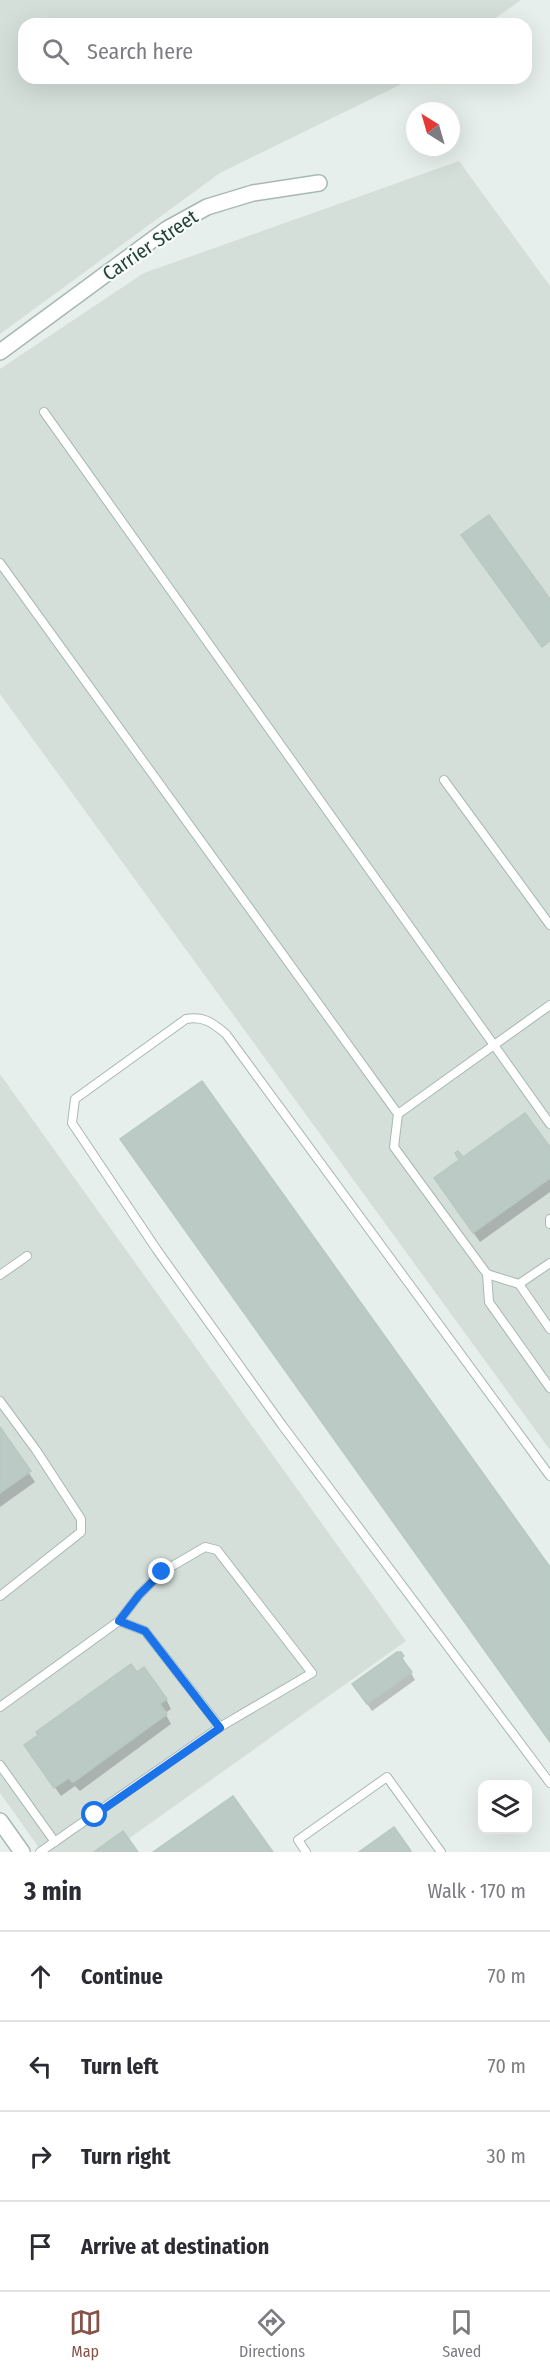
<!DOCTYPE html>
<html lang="en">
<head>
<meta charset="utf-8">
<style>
  body { margin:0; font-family:"Fira Sans Condensed",sans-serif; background:#f2f2f3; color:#2b2b33 }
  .controls { position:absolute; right:18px; bottom:18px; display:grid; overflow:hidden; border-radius:12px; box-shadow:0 6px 24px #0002 }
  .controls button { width:54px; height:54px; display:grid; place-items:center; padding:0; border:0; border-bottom:2px solid #e1e1e2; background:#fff; color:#2b2b33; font:30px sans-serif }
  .compass { position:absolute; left:406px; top:102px; width:54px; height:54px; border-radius:50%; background:#fff; box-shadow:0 6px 24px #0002; rotate:323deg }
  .stop { position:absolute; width:18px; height:18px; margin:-14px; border:4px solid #1a73e8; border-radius:50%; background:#fff }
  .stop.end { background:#1a73e8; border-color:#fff; box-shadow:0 2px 6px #0008 }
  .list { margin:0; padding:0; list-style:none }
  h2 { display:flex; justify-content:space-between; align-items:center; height:78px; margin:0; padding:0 24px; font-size:26px }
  h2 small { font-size:20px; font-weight:400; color:#7c7c81 }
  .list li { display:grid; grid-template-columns:39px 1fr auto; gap:18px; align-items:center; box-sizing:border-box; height:90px; padding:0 24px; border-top:2px solid #e1e1e2 }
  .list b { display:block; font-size:22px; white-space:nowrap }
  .list em { font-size:20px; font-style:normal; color:#7c7c81 }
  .icon { flex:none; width:33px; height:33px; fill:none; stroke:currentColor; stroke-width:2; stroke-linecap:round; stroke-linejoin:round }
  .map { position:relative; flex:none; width:550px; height:1852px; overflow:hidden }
  .search { position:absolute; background:#fff; box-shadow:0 6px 24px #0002; left:18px; right:18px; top:18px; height:66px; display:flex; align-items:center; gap:15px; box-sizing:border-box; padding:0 21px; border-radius:18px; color:#7c7c81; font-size:22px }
  .sheet { height:438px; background:#fff }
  nav { display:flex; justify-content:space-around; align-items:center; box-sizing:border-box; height:84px; border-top:2px solid #e1e1e2; background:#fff; font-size:16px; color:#7c7c81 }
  nav a { display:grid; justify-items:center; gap:3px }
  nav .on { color:#855347 }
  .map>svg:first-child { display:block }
</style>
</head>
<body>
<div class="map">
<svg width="550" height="1852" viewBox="0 0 550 1852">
  <rect width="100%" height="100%" fill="#e6efeb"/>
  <g fill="#d4dfda">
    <path d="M0,0H521L487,24H24V78H414L220,173L0,334Z"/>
    <path d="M459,161L550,286V1450L0,694V369L144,273Z"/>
    <path d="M0,1074L406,1641L110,1852H42L0,1793Z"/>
  </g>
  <g fill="#0003">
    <path d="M550,1150V1192L480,1242L436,1179L463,1159Z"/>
    <path d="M0,1431L35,1482L0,1507Z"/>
    <path d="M400,1653L415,1680L372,1711L359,1692Z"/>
    <path d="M166,1699L171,1709L165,1713L171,1724L80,1791L75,1786L61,1796L32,1755Z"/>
  </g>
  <g fill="#bbcac4" stroke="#b8c9c2" stroke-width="1.5">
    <path d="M489,515L550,599V641L542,647L461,535Z"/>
    <path d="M202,1081L550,1567V1742L120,1139Z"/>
    <path d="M525,1113L550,1147V1178L473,1233L434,1178L459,1160L455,1153L458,1151L463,1157Z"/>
    <path d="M0,1427L31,1471L0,1493Z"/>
    <path d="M397,1652H401L404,1656L401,1658L412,1672L367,1704L352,1684Z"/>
    <path d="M131,1664L137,1672L144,1667L167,1699L160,1704L167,1714L75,1781L72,1782L69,1778L54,1788L24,1745L38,1735L36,1732Z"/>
    <path d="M233,1796L273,1852H153Z"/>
    <path d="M394,1827L411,1851L409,1852H359Z"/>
    <path d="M123,1831L138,1852H94Z"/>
  </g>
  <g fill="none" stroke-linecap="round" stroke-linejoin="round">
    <g stroke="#a8b8b2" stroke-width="10">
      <g id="lane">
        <path d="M44,412L550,1124"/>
        <path d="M0,563L398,1114L550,1005"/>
        <path d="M444,780L550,925"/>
        <path d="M398,1114L394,1147L487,1274L519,1284L550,1263"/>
        <path d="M550,1219V1224"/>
        <path d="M487,1274L489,1302L550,1388"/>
        <path d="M0,1275L27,1256"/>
        <path d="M519,1284L550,1329"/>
        <path d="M0,1401L36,1450L81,1519V1532L0,1596"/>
        <path d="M550,1476L226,1034C213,1023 204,1016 186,1019L75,1099L72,1123L157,1250L282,1425L550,1783"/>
        <path d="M119,1621L139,1595L162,1572L205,1547L217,1550L312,1673L220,1727"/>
        <path d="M0,1707L119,1621L145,1631L220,1727L40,1852"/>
        <path d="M0,1765L55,1842"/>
        <path d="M306,1852L298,1840L387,1777L441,1852"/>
      </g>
    </g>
    <g stroke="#a8b8b2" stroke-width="18">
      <g id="street">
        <path d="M0,352L167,229L207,207L253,193L319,183"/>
        <path d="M0,1821L22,1852"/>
      </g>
    </g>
    <use href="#lane" stroke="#fff" stroke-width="8"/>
    <use href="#street" stroke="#fff" stroke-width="15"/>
  </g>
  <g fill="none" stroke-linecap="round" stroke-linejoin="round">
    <path stroke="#1a73e8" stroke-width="8" d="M95,1815L220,1728L145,1631L119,1621L139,1595L162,1572"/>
  </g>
  <g text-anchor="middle" stroke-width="4.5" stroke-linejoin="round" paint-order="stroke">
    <g font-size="20" fill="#24423a" stroke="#f7fbf9">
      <text transform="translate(150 245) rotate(-34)" y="7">Carrier Street</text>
    </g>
  </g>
</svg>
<div class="controls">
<button><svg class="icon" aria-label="layers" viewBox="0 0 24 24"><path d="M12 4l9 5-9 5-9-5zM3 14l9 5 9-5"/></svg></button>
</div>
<svg class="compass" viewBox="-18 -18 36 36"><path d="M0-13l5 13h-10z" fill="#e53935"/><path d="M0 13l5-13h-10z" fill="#7c7c81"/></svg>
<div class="stop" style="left:95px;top:1815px"></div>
<div class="stop end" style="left:162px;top:1572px"></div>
<div class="search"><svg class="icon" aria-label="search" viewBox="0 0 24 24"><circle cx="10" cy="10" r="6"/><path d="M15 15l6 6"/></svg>Search here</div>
</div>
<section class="sheet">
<h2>3 min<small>Walk · 170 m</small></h2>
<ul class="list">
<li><svg class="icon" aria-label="ahead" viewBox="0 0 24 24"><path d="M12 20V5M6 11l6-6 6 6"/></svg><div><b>Continue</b></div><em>70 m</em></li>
<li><svg class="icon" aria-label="left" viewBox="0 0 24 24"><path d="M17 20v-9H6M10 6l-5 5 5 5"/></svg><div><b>Turn left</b></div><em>70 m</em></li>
<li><svg class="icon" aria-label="right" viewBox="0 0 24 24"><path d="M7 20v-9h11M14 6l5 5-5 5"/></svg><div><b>Turn right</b></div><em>30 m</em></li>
<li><svg class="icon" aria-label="arrive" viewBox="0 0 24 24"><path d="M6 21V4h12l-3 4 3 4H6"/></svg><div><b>Arrive at destination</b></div></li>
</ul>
</section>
<nav>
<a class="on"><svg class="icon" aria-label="map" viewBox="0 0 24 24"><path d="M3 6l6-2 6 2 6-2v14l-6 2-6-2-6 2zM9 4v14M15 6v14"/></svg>Map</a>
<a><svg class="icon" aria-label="directions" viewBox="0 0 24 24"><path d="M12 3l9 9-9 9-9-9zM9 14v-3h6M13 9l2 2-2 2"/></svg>Directions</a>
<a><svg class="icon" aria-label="saved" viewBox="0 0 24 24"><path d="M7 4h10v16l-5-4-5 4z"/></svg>Saved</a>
</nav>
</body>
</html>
